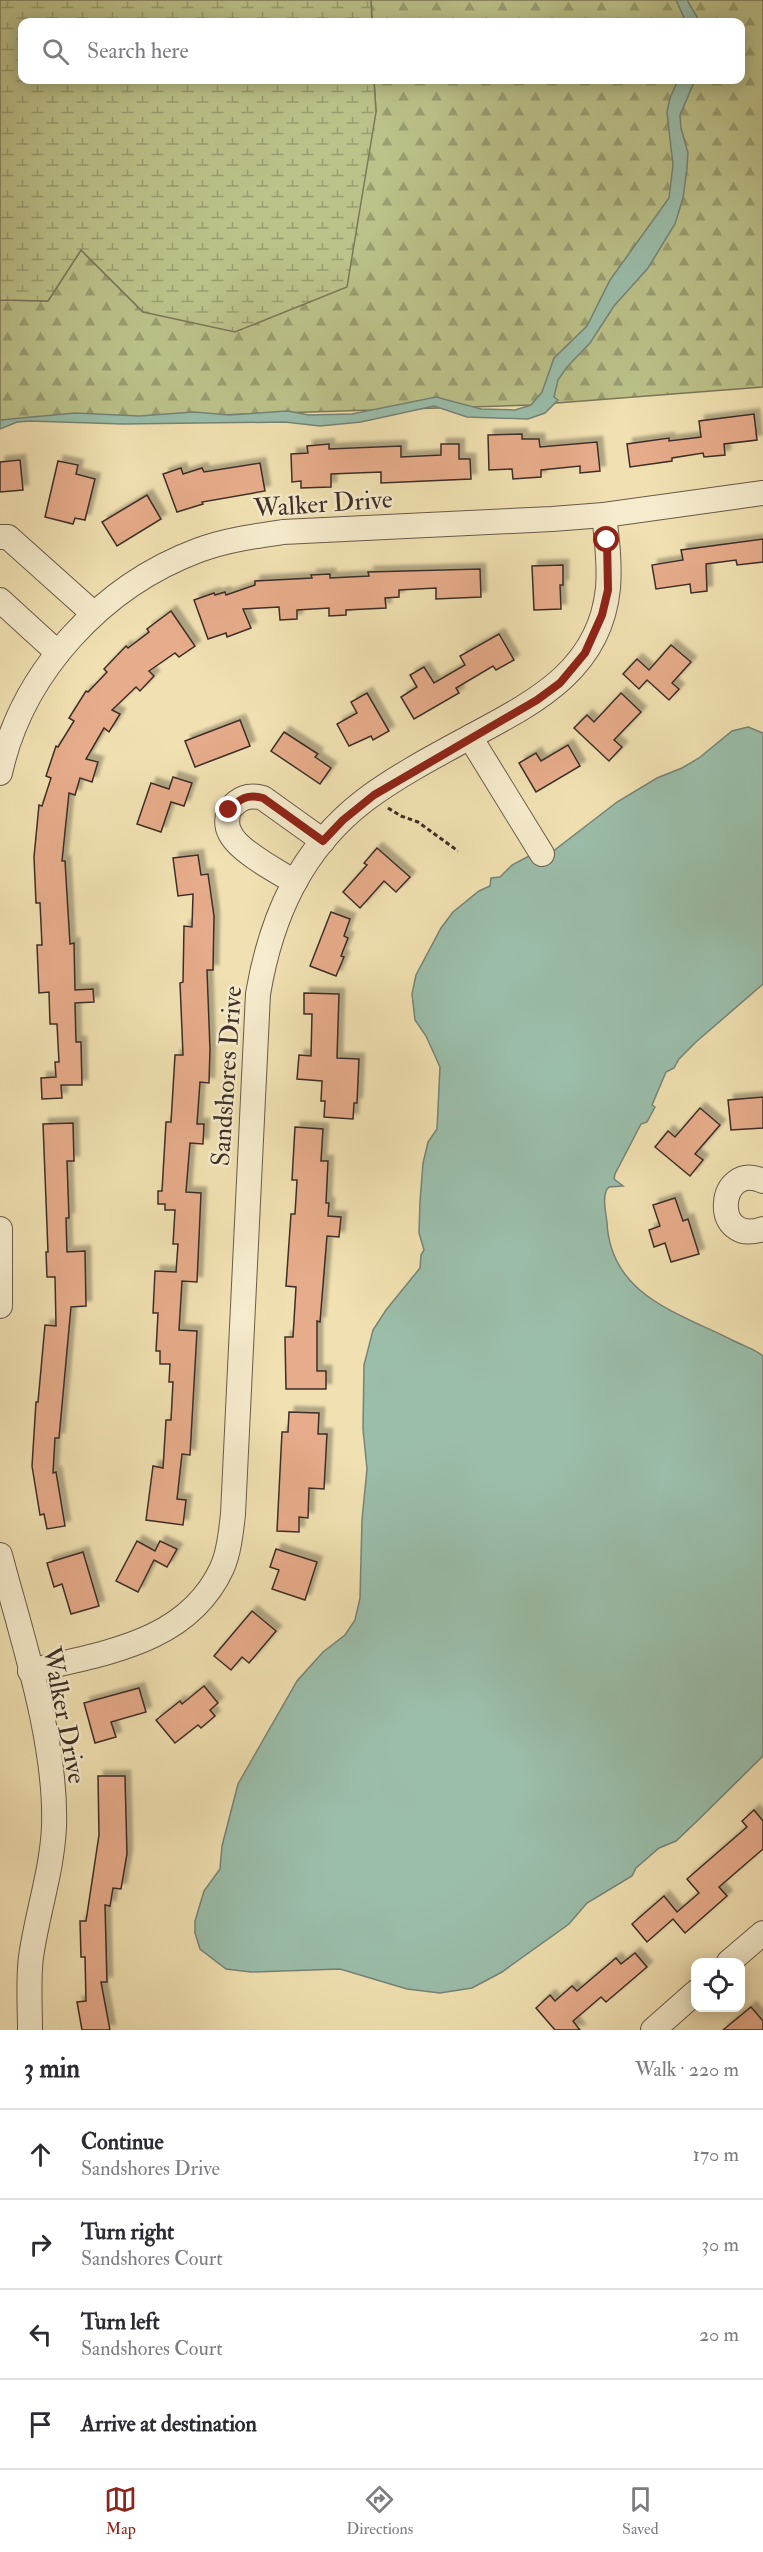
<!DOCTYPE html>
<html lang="en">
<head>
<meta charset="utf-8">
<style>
  body { margin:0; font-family:"IM FELL Double Pica",serif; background:#f7f7f7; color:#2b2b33 }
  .controls { position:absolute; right:18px; bottom:18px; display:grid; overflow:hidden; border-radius:12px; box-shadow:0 3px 15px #0003 }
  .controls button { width:54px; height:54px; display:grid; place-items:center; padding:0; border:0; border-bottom:2px solid #e1e1e2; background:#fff; color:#2b2b33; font:30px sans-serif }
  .stop { position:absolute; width:18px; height:18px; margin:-14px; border:4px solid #8f2418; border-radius:50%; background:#fff }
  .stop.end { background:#8f2418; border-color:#fff; box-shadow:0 2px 6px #0008 }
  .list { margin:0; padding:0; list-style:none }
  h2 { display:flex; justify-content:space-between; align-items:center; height:78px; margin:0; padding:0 24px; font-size:26px }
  h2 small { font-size:20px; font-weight:400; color:#7c7c81 }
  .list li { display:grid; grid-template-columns:39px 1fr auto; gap:18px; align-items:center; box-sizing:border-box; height:90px; padding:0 24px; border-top:2px solid #e1e1e2 }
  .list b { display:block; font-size:22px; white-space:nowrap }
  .list p { margin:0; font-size:20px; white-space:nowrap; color:#7c7c81 }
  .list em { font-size:20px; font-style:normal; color:#7c7c81 }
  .icon { flex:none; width:33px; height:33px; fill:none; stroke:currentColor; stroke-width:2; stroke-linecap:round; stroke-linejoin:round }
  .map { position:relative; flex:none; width:763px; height:2030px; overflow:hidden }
  .search { position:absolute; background:#fff; box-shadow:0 3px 15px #0003; left:18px; right:18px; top:18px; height:66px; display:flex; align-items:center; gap:15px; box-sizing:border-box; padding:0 21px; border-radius:12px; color:#7c7c81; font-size:22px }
  .sheet { height:438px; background:#fff }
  nav { display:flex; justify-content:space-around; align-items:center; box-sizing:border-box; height:84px; border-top:2px solid #e1e1e2; background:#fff; font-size:16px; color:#7c7c81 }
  nav a { display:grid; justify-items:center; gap:3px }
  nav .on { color:#8f2418 }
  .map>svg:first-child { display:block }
</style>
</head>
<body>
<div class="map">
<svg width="763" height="2030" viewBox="0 0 763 2030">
  <defs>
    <pattern id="forest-firs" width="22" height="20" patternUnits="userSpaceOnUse" patternTransform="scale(1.5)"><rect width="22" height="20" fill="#bcc28a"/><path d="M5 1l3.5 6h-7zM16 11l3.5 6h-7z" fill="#9a9e71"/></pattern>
    <pattern id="wetland-marsh" width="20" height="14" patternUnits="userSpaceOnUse" patternTransform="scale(1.5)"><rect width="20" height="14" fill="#bcc28a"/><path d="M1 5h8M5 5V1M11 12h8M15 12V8" fill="none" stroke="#9a9e71"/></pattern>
    <filter id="shadow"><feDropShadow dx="5.5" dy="-5.5" stdDeviation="1.5" flood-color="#0004"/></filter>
  </defs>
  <rect width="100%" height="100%" fill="#f1e1b2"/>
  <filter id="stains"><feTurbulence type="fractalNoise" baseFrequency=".00333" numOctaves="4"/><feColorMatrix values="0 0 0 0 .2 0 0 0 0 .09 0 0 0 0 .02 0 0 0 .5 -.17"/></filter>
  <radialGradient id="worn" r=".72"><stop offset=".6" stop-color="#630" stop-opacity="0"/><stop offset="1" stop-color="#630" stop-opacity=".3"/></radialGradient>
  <path fill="url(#forest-firs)" stroke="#7c7859" stroke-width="1.5" d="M371,0H763V387L531,405L0,422V300L48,301L81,250L143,312L376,112L374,80H740V22H372Z"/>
  <path fill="url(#wetland-marsh)" stroke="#7c7859" stroke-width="1.5" d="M0,0H371L372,22H22V80H374L376,112L347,287L235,332L143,312L81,250L48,301L0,300Z"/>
  <g fill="#9bbeab" stroke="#758477" stroke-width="1.5">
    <path d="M676,0H687L700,22H686Z"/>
    <path d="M678,80H695L680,115L681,128L688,153L687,168L683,198L675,224L648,268L614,306L590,343L567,367L558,380L554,397L558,400L545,413L528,419L467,417L434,406L361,422L320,426L285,422L123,424L30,421L17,422L0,429V420L75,413L139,416L194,412L229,415L287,411L309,415L352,414L436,397L481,409L515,410L531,405L542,392L554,358L587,326L610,280L669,198L673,165L667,112L670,98Z"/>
    <path d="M748,727L763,733V984L696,1042L679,1059L674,1068L666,1072L652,1105L655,1107L647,1122L641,1124L615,1174L614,1179L623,1186L609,1187C601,1194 606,1212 607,1223C611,1296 679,1313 734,1341C744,1346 755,1349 763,1356V1756L694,1824L676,1841L659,1848L636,1868L632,1876L587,1903L569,1924L502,1972L472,1988L440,1993L407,1989L340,1969L251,1972L226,1969L200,1949L195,1933V1921L204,1891L220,1869L222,1846L238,1784L297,1681L323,1652L345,1635L355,1620L360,1598L362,1520L367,1469L363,1429L364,1365L373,1330L386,1310L420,1268L421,1255L424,1250L419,1233L420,1202L423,1163L428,1142L437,1129L440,1067L426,1036L415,1020L412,994L416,975L441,928L453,912L479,891L490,886L491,878L500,877L512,865L529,856L552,852L617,802L657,778L682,768L699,758L732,731Z"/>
  </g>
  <g fill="#e7ac8b" stroke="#3d2e28" stroke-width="1.5" filter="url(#shadow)">
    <path d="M754,414L757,440L724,444L725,455L704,457L703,453L672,458V461L630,467L627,444L669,438V441L701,437L699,421Z"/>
    <path d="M522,434V439H539L540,447L597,442L600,471L580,473V466L541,470V477L513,479L512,469L489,470L488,435Z"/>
    <path d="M329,444V449L401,446V457L441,455V444H459V459H470L471,479L381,483V472L331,474V487L301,488V481L292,482L291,454L308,453L307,446Z"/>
    <path d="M20,460L23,490L0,492V462Z"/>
    <path d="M58,461L78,465L76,474L95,479L85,520L75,518L73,524L45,517Z"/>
    <path d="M260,463L265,491L202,502L203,504L177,512L163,474L181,468L183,474L202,468L204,472Z"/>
    <path d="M147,495L161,519L117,546L102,522Z"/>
    <path d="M763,539V562L737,565L736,560L706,564L707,591L691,593L690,584L656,589L652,565L683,560L681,550Z"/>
    <path d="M563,565V585H560L561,609L534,610L532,566Z"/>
    <path d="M480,569L481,597L436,599V588L399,590V597L385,598L386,608L346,610V615L329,616V608L297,610V619L280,620L279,607L243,609L251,628L227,637L226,633L208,639L194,600L214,593L215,595L225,592L226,595L255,585V581L312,578L311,575L330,574V578L369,576L368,572Z"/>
    <path d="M171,611L195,646L179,657L175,653L149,671L154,676L140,691L136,687L112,710L120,714L109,732L104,728L86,759L98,762L92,782L80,778L75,795L69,793L62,861H65L70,944L74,943L75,990L93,989L94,1002L75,1003L76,1042H81L82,1085H61L62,1098L42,1099L41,1078L56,1077L55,1062H59L57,1024H50L49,992L39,993L37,945H42L40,903H36L34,857L39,805L42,806L51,778L46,776L56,746L58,747L74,721L69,718L86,691L88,692L107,672L104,669L126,646L128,648L149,632L147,629Z"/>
    <path d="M499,634L514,660L496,670L493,666L456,688L459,693L414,719L401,697L417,687L410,675L424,667L434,683L465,665L460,656Z"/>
    <path d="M671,645L691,662L672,683L679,689L669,700L647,680L639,689L623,674L637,659L649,670Z"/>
    <path d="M367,693L389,731L373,740L371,736L349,746L337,724L357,713L351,702Z"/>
    <path d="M621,693L641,712L614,740L622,747L609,761L574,728L587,715L594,722Z"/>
    <path d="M240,720L250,746L195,767L185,741Z"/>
    <path d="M284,732L318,754L315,757L331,768L320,784L271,751Z"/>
    <path d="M568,745L580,766L536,792L519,763L536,753L541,761Z"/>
    <path d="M173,777L192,783L184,806L171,802L161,832L137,824L151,783L169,789Z"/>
    <path d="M377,848L410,877L396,892L384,881L360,908L343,892L367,865L364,863Z"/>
    <path d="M198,855L201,875L208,874L214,916L213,970H207L210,1049L209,1083L200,1082L197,1124H204L203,1144L190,1143L186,1192L201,1193L197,1282L182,1281L179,1330L197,1331L190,1455L182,1454L177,1499L186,1500L183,1525L146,1520L153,1466L163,1468L166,1420H171L173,1382H169L170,1364H160V1351H156L158,1313H153L155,1271L176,1272L178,1244H173L175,1210H165V1204H158V1191H162L166,1122H171L175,1055H183L180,983L183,982L184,926L192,927L193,894L178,896L173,858Z"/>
    <path d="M331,912L350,919L344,936L348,938L341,956L344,957L336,976L310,966Z"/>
    <path d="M304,993L339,994L337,1058L359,1059L357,1103H354L353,1119L324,1117L325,1101H321L322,1081L297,1079L299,1055L311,1056L312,1014H304Z"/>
    <path d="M763,1097V1128L731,1130L728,1100Z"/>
    <path d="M700,1108L720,1125L695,1154L703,1160L690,1176L655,1147L668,1131L675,1137Z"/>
    <path d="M73,1123L74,1161H67L69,1218H66L67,1252L85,1251L86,1306L71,1307L59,1438H55L53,1473L56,1472L65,1526L47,1529L44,1514L40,1515L32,1466L36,1402H38L45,1325L56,1326L55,1277H47L46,1252H48L43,1124Z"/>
    <path d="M295,1127L323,1129L321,1161H328L326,1203H329L328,1216L341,1217L339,1237L327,1236L320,1322L317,1321V1371H326V1389H286L285,1337H293L296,1287L286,1286L291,1214H295L297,1180H292Z"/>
    <path d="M675,1198L683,1221L688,1219L699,1254L671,1262L665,1243L654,1247L649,1230L660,1226L653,1205Z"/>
    <path d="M289,1412L319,1413L318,1434H327L324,1489L309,1488L308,1518L299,1517V1532L277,1531L282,1432H288Z"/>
    <path d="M137,1541L155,1551L160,1541L177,1549L167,1567L154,1560L138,1592L116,1581Z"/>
    <path d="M276,1549L317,1562L305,1600L272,1589L279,1570L270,1567Z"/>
    <path d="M83,1552L99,1606L71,1614L62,1584L54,1587L47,1563Z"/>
    <path d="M252,1611L276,1631L249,1663L242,1657L231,1670L214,1656Z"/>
    <path d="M204,1686L218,1703L210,1710L215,1716L201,1728L198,1725L175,1743L156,1720L180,1701L182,1704Z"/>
    <path d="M139,1688L146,1712L111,1722L116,1737L95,1743L84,1703Z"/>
    <path d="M98,1776H125L127,1854L121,1889L113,1888L110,1906L105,1905L107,1982H101L110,2030H82L77,2002L86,2001L85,1957H81L80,1921H86L99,1835Z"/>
    <path d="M754,1810L763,1821V1849L719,1887L727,1896L685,1933L673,1919L647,1942L632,1924L664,1896L677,1912L699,1893L687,1879L747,1827L742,1821Z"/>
    <path d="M635,1953L647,1967L606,2002L601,1997L573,2021L580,2030H555L536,2008L550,1995L555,2001L572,1986L577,1991L616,1958L621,1964Z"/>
    <path d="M751,2007L763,2021V2030H723Z"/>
  </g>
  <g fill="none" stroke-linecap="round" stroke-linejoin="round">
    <g stroke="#6a5b4a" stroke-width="26">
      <g id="minor">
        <path d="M0,537H8L94,614"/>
        <path d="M0,600L58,653"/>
        <path d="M470,737L542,854"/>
        <path d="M0,773C22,672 102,586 199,550C226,540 255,536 283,532L552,519L604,515L763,493"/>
        <path d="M295,882C278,872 238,851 230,833C226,826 227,817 229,810C239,798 248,794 263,798L323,841"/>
        <path d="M763,1181C717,1160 710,1247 763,1229"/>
        <path d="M0,1229V1306"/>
        <path d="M0,1555C22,1638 57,1742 54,1827C52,1871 37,1914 31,1957C28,1981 30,2006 30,2030"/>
        <path d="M30,1671C102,1653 187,1644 222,1568C229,1552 231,1532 233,1514L258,994C271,917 301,849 365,800C397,776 435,756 470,737C535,702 600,670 608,588C610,564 607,539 604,515"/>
        <path d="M729,1962L763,1933"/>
        <path d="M653,2030L696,1992"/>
      </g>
    </g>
    <path stroke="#3d2e28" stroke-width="3" stroke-dasharray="4.5 3" stroke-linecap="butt" d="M388,808L401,816L418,822L458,851"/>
    <use href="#minor" stroke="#f6eccd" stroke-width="24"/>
  </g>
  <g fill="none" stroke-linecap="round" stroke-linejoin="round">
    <path stroke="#8f2418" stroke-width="8" d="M229,810C240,798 248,794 263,798L323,841L343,820L374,795L537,700L560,683L585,653L602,615L608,590L607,540"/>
  </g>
  <g text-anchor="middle" stroke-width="5" stroke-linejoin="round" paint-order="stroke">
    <g font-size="26" fill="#3d2e28" stroke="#f6eccd">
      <text transform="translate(323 503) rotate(-4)" y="9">Walker Drive</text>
      <text transform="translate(226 1076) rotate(-86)" y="9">Sandshores Drive</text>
      <text transform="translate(65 1715) rotate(79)" y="9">Walker Drive</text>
    </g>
  </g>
  <rect width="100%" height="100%" filter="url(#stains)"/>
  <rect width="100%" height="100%" fill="url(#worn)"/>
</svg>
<div class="controls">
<button><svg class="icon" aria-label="locate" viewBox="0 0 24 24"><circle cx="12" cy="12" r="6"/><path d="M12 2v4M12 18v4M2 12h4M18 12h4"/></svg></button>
</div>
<div class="stop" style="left:607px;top:540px"></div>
<div class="stop end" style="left:229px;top:810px"></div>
<div class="search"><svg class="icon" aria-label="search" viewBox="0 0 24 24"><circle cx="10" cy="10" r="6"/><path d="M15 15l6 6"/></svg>Search here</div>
</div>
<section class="sheet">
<h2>3 min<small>Walk · 220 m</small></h2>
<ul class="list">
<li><svg class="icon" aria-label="ahead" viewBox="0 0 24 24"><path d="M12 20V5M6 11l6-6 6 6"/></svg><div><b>Continue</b><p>Sandshores Drive</p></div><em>170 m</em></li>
<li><svg class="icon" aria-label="right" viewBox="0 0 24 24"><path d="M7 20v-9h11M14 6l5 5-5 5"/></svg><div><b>Turn right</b><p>Sandshores Court</p></div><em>30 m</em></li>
<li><svg class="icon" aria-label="left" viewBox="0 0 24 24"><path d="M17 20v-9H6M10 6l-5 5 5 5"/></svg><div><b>Turn left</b><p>Sandshores Court</p></div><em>20 m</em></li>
<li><svg class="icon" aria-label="arrive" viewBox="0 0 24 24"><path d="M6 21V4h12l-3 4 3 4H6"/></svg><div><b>Arrive at destination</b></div></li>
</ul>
</section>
<nav>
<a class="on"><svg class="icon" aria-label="map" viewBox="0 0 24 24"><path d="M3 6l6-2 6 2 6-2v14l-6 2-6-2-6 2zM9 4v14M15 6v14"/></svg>Map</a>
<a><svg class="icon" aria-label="directions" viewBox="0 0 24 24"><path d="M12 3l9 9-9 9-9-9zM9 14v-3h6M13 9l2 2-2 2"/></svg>Directions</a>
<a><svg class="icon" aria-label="saved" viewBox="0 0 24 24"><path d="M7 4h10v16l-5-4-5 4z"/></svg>Saved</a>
</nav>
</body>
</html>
